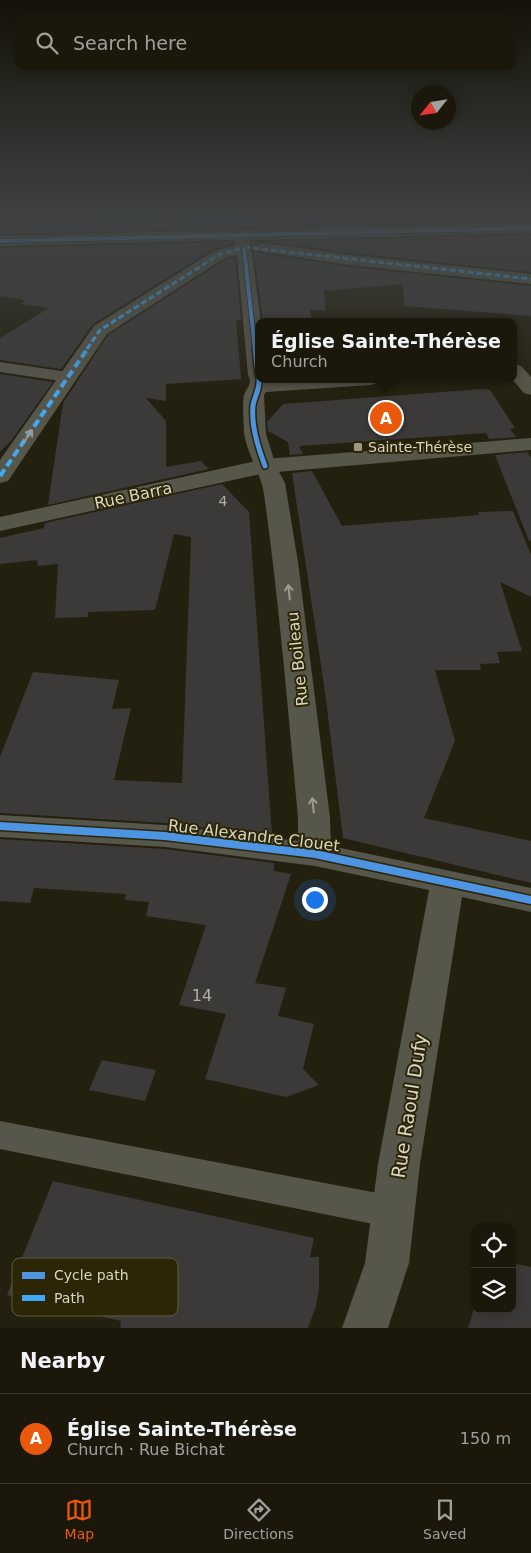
<!DOCTYPE html>
<html lang="en">
<head>
<meta charset="utf-8">
<style>
  body { margin:0; font-family:"DejaVu Sans",sans-serif; background:#242114; color:#f1f3f6 }
  .controls { position:absolute; right:15px; bottom:15px; display:grid; overflow:hidden; border-radius:10px; box-shadow:0 2px 12px #0003 }
  .controls button { width:45px; height:45px; display:grid; place-items:center; padding:0; border:0; border-bottom:1px solid #39372c; background:#1b180b; color:#f1f3f6; font:25px sans-serif }
  .compass { position:absolute; left:411px; top:85px; width:45px; height:45px; border-radius:50%; background:#1b180b; box-shadow:0 2px 12px #0003; rotate:240deg }
  .you { position:absolute; left:314px; top:899px; width:18px; height:18px; margin:-12px; border:4px solid #fff; border-radius:50%; background:#1a73e8; box-shadow:0 0 0 8px #1a73e833 }
  .badge { display:grid; place-items:center; width:32px; height:32px; border-radius:50%; background:#ea580c; color:#fff; font-size:16px; font-weight:700 }
  .pin { position:absolute; translate:-50% -50%; border:2px solid #fff; box-shadow:0 1px 5px #0006 }
  .popup { position:absolute; left:255px; top:318px; width:262px; height:65px; box-sizing:border-box; display:grid; place-content:center; border-radius:10px; background:#1b180b; filter:drop-shadow(0 1px 4px #0005); font-size:16px; white-space:nowrap; color:#a0a09d }
  .popup b { font-size:19px; color:#f1f3f6 }
  .popup::after { content:''; position:absolute; left:50%; top:100%; margin-left:-10px; border:10px solid transparent; border-top-color:#1b180b }
  .list { margin:0; padding:0; list-style:none }
  h2 { display:flex; justify-content:space-between; align-items:center; height:65px; margin:0; padding:0 20px; font-size:21px }
  h2 small { font-size:16px; font-weight:400; color:#a0a09d }
  .list li { display:grid; grid-template-columns:32px 1fr auto; gap:15px; align-items:center; box-sizing:border-box; height:90px; padding:0 20px; border-top:1px solid #39372c }
  .list b { display:block; font-size:19px; white-space:nowrap }
  .list p { margin:0; font-size:16px; white-space:nowrap; color:#a0a09d }
  .list em { font-size:16px; font-style:normal; color:#a0a09d }
  .icon { flex:none; width:28px; height:28px; fill:none; stroke:currentColor; stroke-width:2; stroke-linecap:round; stroke-linejoin:round }
  .map { position:relative; flex:none; width:531px; height:1328px; overflow:hidden }
  .search { position:absolute; background:#1b180b; box-shadow:0 2px 12px #0003; left:15px; right:15px; top:15px; height:55px; display:flex; align-items:center; gap:12px; box-sizing:border-box; padding:0 18px; border-radius:10px; color:#a0a09d; font-size:19px }
  .sheet { height:155px; background:#1b180b }
  nav { display:flex; justify-content:space-around; align-items:center; box-sizing:border-box; height:70px; border-top:1px solid #39372c; background:#1b180b; font-size:14px; color:#a0a09d }
  nav a { display:grid; justify-items:center; gap:2px }
  nav .on { color:#ea580c }
  .map>svg:first-child { display:block }
</style>
</head>
<body>
<div class="map">
<svg width="531" height="1328" viewBox="0 0 531 1328">
  <rect width="100%" height="100%" fill="#24200f"/>
  <g fill="#3b3a38">
    <path d="M321,214L329,219L531,214V221L0,234V226L69,224V221L250,218Z"/>
    <path d="M531,235V272L350,253L267,241Z"/>
    <path d="M233,242V244L213,249L93,324L61,369L0,360V338L49,308L21,304L26,300L0,296V248Z"/>
    <path d="M252,242H262L254,247L258,253L350,267L531,286V316L404,306L403,284L324,291L326,310H310L312,320H263Z"/>
    <path d="M235,257L241,320H236L241,379L166,384V401L146,398L166,421V467L201,461L209,469L48,505L63,403L108,335L227,259Z"/>
    <path d="M0,374L53,382L11,441L0,452Z"/>
    <path d="M482,389L490,390L515,428L510,429L516,437L489,439L486,433L299,446L303,454L290,455L288,442L268,431L267,422L283,404Z"/>
    <path d="M527,452L531,458V541H529L495,455Z"/>
    <path d="M312,471L342,526L479,515L478,512L513,511L531,555V597L500,582L522,651L497,652L500,663L480,664L481,670H435L455,741L424,818L531,841V883L343,838L325,692L292,473Z"/>
    <path d="M222,484L249,512L272,836L165,823L0,813V757L33,672L119,680L112,709L131,708L114,780L182,783L191,537L174,534L155,610L88,612V617L55,618L58,564L38,566L37,560L0,564V538L44,528L45,523Z"/>
    <path d="M0,839L165,849L274,863V871L291,874L255,983L286,988L278,1016L314,1024L303,1069L319,1085L286,1097L205,1079L226,1014L179,1005L206,925L146,916L149,902L125,900L126,894L34,888L30,903L0,901Z"/>
    <path d="M102,1060L156,1070L145,1101L89,1090Z"/>
    <path d="M53,1181L314,1238L310,1257H319V1288L316,1306L308,1328H120L121,1321L7,1295Z"/>
    <path d="M512,1263L531,1267V1328H468L475,1305V1309H512Z"/>
  </g>
  <g fill="none" stroke-linecap="round" stroke-linejoin="round">
    <g fill="#57564a" fill-rule="evenodd">
      <path d="M0,362L68,372L74,374L76,377L74,380L68,382L0,372Z"/>
      <path d="M0,1121L393,1196L405,1201L411,1212L405,1223L393,1228L0,1149Z"/>
    </g>
    <g fill="#57564a" fill-rule="evenodd">
      <path d="M531,223V233L250,240L261,322H258V379H380L377,383L370,385L266,392L264,395L266,434L276,466L285,483L298,562L330,818L331,846L531,888V912L462,897L420,1164L409,1263L388,1328H342L365,1263L378,1164L429,890L315,866L165,847L0,837V815L165,825L298,841V818C288,710 279,601 264,494C261,473 247,454 244,433C244,425 242,402 244,395C247,387 253,384 248,375L237,255L226,257L107,334L8,481L0,483V460L94,326L214,251L236,245L234,240L0,246V236Z"/>
      <path d="M264,243L350,255L531,274V284L350,265L258,251L256,248L258,245Z"/>
      <path d="M514,364L521,366L531,377V395L524,393L512,379H514Z"/>
    </g>
    <path fill="#57564a" fill-rule="evenodd" d="M531,438V450L265,473L0,531V517L265,459Z"/>
    <g stroke="#3fa9f5" stroke-width="3" stroke-dasharray="6 3" stroke-linecap="butt">
      <path d="M244,247L531,279"/>
      <path d="M87,349L100,330L220,254L244,248V245"/>
    </g>
    <path stroke="#3fa9f5" stroke-width="4" stroke-dasharray="8 4" stroke-linecap="butt" d="M0,476L88,348"/>
    <g stroke="#2c2607" stroke-width="5.5">
      <g id="cycleway-far2">
        <path d="M0,241L531,228"/>
        <path d="M244,248L255,349"/>
      </g>
    </g>
    <g stroke="#2c2607" stroke-width="8">
      <g id="cycleway-far1">
        <path d="M255,348L258,375"/>
        <path d="M259,379C260,389 255,395 253,405C251,426 258,447 265,466"/>
      </g>
    </g>
    <g stroke="#2c2607" stroke-width="11">
      <path id="cycleway" d="M0,826L165,836L315,854L531,900"/>
    </g>
    <use href="#cycleway-far2" stroke="#4d94e3" stroke-width="4"/>
    <use href="#cycleway-far1" stroke="#4d94e3" stroke-width="5"/>
    <use href="#cycleway" stroke="#4d94e3" stroke-width="8"/>
  </g>
  <defs><path id="oneway-shaft" d="M-6 0H5M1.5-3L5.5 0L1.5 3" fill="none" stroke-width="1.6" stroke-linecap="round" stroke-linejoin="round" transform="scale(1.25)"/></defs>
  <g stroke="#9e9c8e">
    <use href="#oneway-shaft" transform="translate(28 436) rotate(-56)"/>
    <use href="#oneway-shaft" transform="translate(289 592) rotate(-96)"/>
    <use href="#oneway-shaft" transform="translate(313 805) rotate(-96)"/>
  </g>
  <linearGradient id="sky" x2="0" y2="1"><stop stop-color="#141208"/><stop offset="0.54" stop-color="#3f4242"/><stop offset="1" stop-color="#3f4242" stop-opacity="0"/></linearGradient>
  <rect width="531" height="400" fill="url(#sky)"/>
  <rect fill="#9a9685" stroke="#2c2607" stroke-width="2" x="353" y="442" width="10" height="10" rx="2.5"/>
  <g text-anchor="middle" stroke-width="4" stroke-linejoin="round" paint-order="stroke">
    <g font-size="14" fill="#d9d6c5" stroke="#2c2607" text-anchor="start">
      <text x="368" y="452">Sainte-Thérèse</text>
    </g>
    <g font-size="14" fill="#b2afa2">
      <text x="223" y="506">4</text>
    </g>
    <g font-size="16" fill="#d9d6c5" stroke="#2c2607">
      <text transform="translate(133 495) rotate(-12)" y="6">Rue Barra</text>
      <text transform="translate(297 659) rotate(-96)" y="6">Rue Boileau</text>
      <text transform="translate(254 835) rotate(7)" y="6">Rue Alexandre Clouet</text>
    </g>
    <g font-size="16" fill="#b2afa2">
      <text x="202" y="1001">14</text>
    </g>
    <g font-size="19" fill="#d9d6c5" stroke="#2c2607">
      <text transform="translate(409 1106) rotate(-81)" y="7">Rue Raoul Dufy</text>
    </g>
  </g>
  <rect x="12" y="1258" width="166" height="58" rx="8" fill="#2c2607" stroke="#605b40" stroke-width="1"/>
  <rect x="22" y="1272" width="23" height="7" fill="#4d94e3"/>
  <rect x="22" y="1295" width="23" height="6" fill="#3fa9f5"/>
  <g font-size="14" fill="#d9d6c5">
    <text x="54" y="1280">Cycle path</text>
    <text x="54" y="1303">Path</text>
  </g>
</svg>
<div class="controls">
<button><svg class="icon" aria-label="locate" viewBox="0 0 24 24"><circle cx="12" cy="12" r="6"/><path d="M12 2v4M12 18v4M2 12h4M18 12h4"/></svg></button>
<button><svg class="icon" aria-label="layers" viewBox="0 0 24 24"><path d="M12 4l9 5-9 5-9-5zM3 14l9 5 9-5"/></svg></button>
</div>
<svg class="compass" viewBox="-18 -18 36 36"><path d="M0-13l5 13h-10z" fill="#e53935"/><path d="M0 13l5-13h-10z" fill="#a0a09d"/></svg>
<div class="you"></div>
<div class="pin badge" style="left:386px;top:418px">A</div>
<div class="popup"><b>Église Sainte-Thérèse</b>Church</div>
<div class="search"><svg class="icon" aria-label="search" viewBox="0 0 24 24"><circle cx="10" cy="10" r="6"/><path d="M15 15l6 6"/></svg>Search here</div>
</div>
<section class="sheet">
<h2>Nearby<small></small></h2>
<ul class="list">
<li><span class="badge">A</span><div><b>Église Sainte-Thérèse</b><p>Church · Rue Bichat</p></div><em>150 m</em></li>
</ul>
</section>
<nav>
<a class="on"><svg class="icon" aria-label="map" viewBox="0 0 24 24"><path d="M3 6l6-2 6 2 6-2v14l-6 2-6-2-6 2zM9 4v14M15 6v14"/></svg>Map</a>
<a><svg class="icon" aria-label="directions" viewBox="0 0 24 24"><path d="M12 3l9 9-9 9-9-9zM9 14v-3h6M13 9l2 2-2 2"/></svg>Directions</a>
<a><svg class="icon" aria-label="saved" viewBox="0 0 24 24"><path d="M7 4h10v16l-5-4-5 4z"/></svg>Saved</a>
</nav>
</body>
</html>
